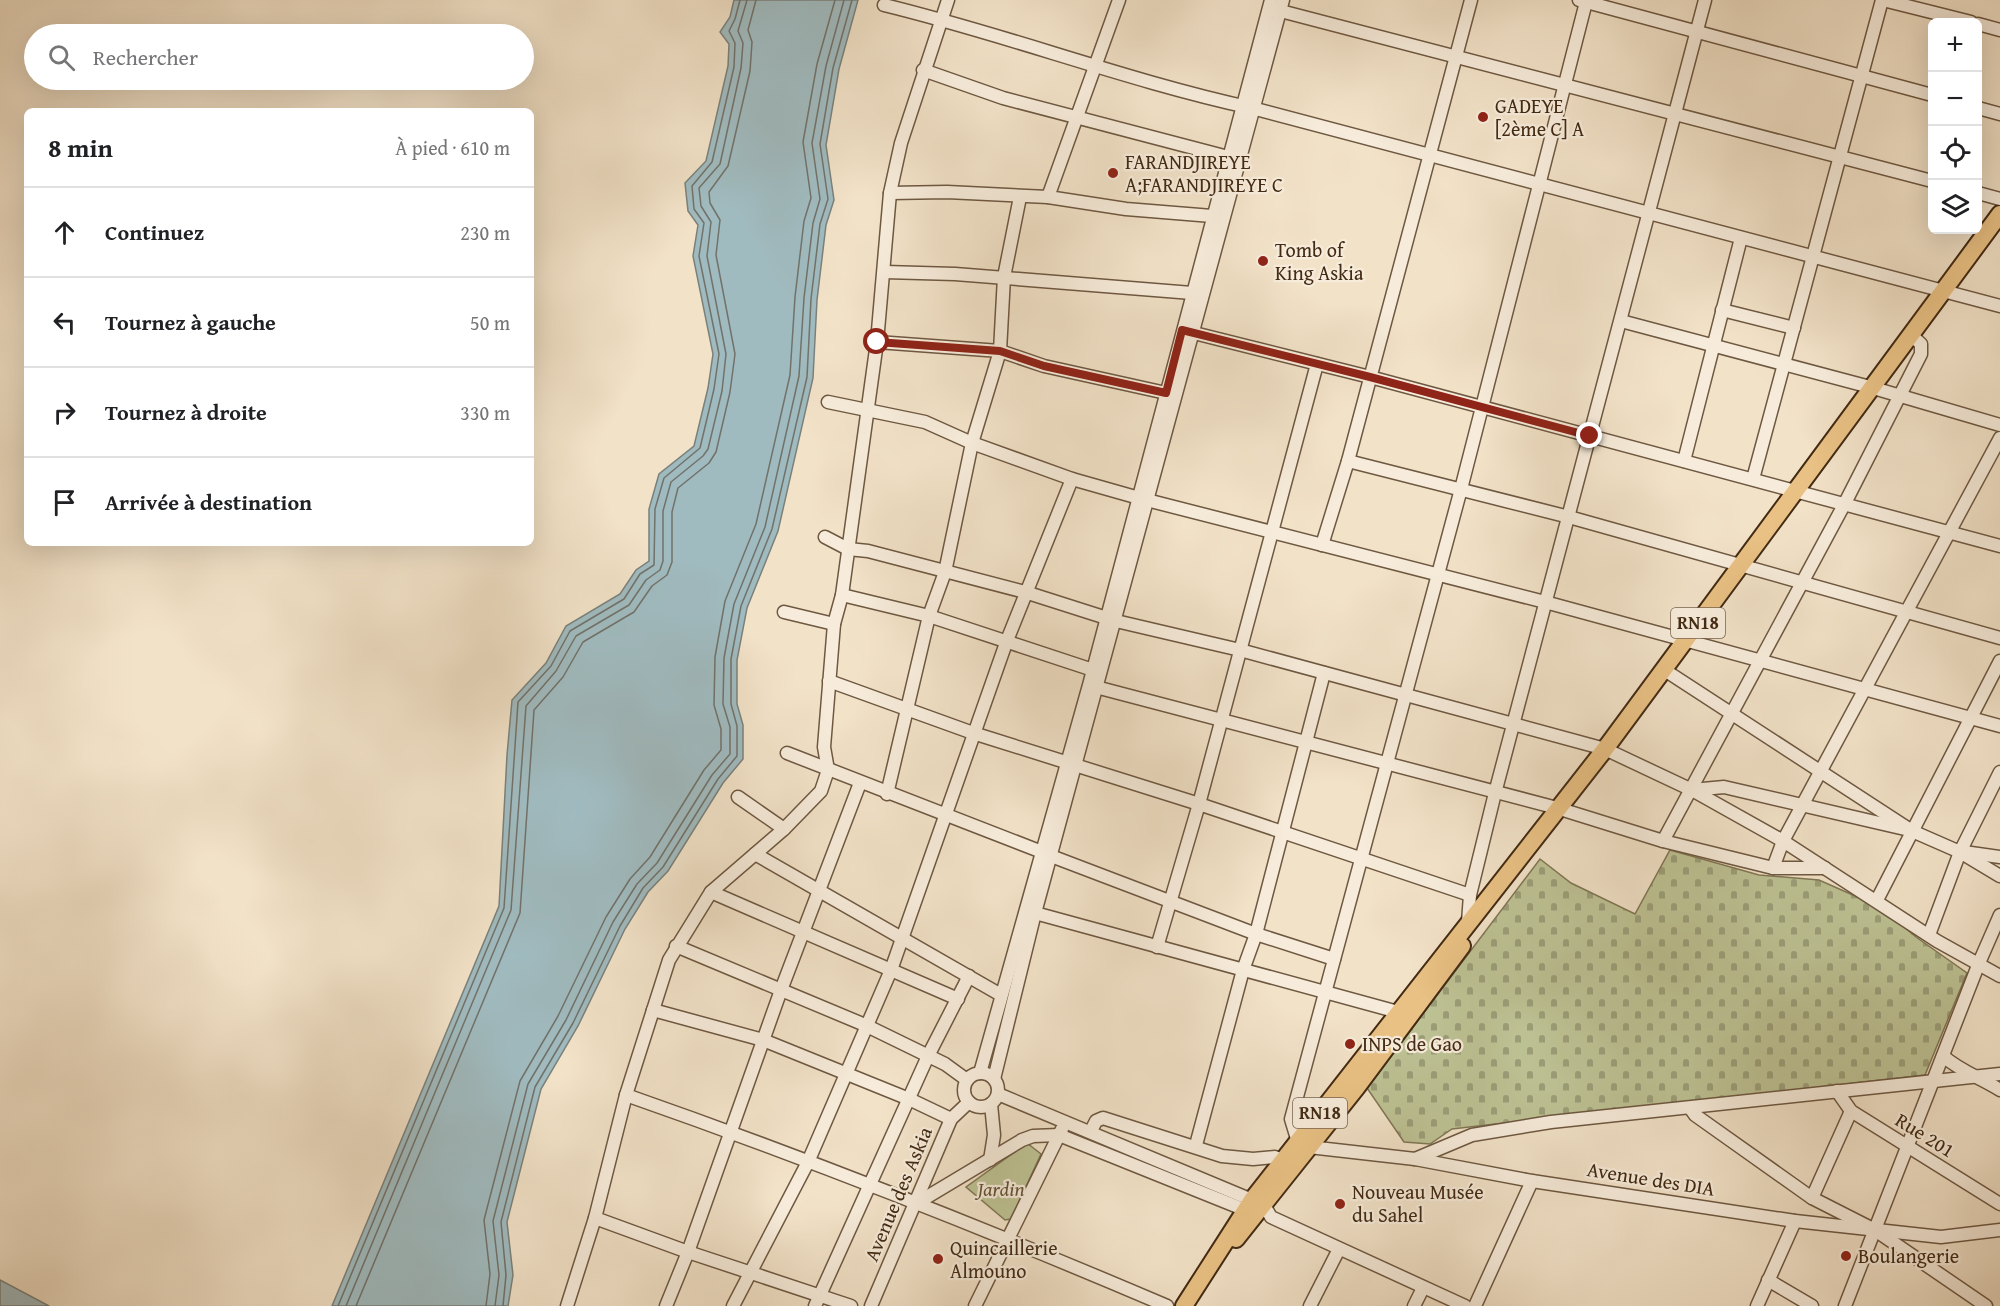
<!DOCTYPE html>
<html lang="fr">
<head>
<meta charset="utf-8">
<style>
  body { margin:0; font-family:"Gentium Book Plus",serif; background:#f6f6f6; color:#202124 }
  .controls { position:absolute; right:18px; top:18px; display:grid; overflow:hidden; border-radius:9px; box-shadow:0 6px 24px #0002 }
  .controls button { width:54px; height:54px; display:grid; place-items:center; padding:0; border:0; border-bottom:2px solid #e0e0e0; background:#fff; color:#202124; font:30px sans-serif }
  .stop { position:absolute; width:18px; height:18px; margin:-14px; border:4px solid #8f2418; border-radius:50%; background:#fff }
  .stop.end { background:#8f2418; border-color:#fff; box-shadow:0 2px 6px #0008 }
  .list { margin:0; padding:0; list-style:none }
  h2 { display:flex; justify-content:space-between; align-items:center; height:78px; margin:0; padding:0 24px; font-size:26px }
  h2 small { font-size:20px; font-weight:400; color:#757577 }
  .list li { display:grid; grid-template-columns:39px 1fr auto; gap:18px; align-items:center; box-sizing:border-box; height:90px; padding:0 24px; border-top:2px solid #e0e0e0 }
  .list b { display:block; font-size:22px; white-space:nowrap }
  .list em { font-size:20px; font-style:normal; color:#757577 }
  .icon { flex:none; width:33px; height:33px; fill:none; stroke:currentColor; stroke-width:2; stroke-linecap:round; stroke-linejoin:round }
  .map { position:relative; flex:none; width:2000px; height:1306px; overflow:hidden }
  .search { position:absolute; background:#fff; box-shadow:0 6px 24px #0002; left:24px; top:24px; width:510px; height:66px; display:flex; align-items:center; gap:15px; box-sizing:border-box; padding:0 21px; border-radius:33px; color:#757577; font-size:22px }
  .panel { position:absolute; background:#fff; box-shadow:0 6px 24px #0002; left:24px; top:108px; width:510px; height:438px; border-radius:9px }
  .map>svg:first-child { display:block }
</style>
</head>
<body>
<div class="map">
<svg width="2000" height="1306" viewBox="0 0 2000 1306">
  <defs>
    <pattern id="cemetery-stones" width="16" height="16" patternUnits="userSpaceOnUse" patternTransform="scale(1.5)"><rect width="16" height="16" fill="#bdc294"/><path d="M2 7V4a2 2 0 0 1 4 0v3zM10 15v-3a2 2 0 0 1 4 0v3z" fill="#9b9e78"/></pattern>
  </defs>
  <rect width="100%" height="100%" fill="#f2e2c8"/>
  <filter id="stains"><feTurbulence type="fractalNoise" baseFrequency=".00333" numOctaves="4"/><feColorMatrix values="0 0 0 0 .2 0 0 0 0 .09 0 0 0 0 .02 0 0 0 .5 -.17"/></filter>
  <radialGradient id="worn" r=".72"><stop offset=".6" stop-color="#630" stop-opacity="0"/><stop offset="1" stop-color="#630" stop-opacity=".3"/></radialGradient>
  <path fill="#bdc294" stroke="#807654" stroke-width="1.5" d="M1027,1143L1041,1154L1011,1219L1005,1220L966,1187Z"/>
  <path fill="url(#cemetery-stones)" stroke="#807654" stroke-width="1.5" d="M1670,850L1759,875L1819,880L1880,907L1916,937L1967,973L1925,1075L1452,1129L1430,1144L1404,1142L1367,1088L1540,859L1571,883L1635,914Z"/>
  <g fill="#a0bbc0" stroke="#7a817b" stroke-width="1.5">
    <path d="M734,0H858L839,69L826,145L834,200L826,225L817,300L813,378L778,531L747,608L737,660V704L743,725V759L723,783L668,871L648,892L625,929L578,1026L541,1089L507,1222L513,1275L508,1306H332L499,906L507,755L512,700L546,663L566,626L620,594L636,570L649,561V509L659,474L694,446L708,388L713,354L693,256L698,225L688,211L685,183L706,161L728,66L729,44L720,32L730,17Z"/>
    <path d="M0,1280L49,1306H0Z"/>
  </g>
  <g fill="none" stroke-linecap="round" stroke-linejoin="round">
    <g stroke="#71726a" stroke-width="1.5">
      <path d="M338,1306L504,908L518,702L551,666L570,631L624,599L640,574L654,565L655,509L664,478L700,448L714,389L719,354L699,256L704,223L694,209L692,186L712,162L734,67L735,43L729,31L735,19L740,0"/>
      <path d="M346,1306L511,910L526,706L556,671L576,636L629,605L646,580L660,570L663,561V511L671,482L703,456L708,449L722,391L726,354L707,256L711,222L701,206L699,188L720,164L741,68L743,43L738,31L747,0"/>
      <path d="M356,1306L520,913L534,710L563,677L583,642L634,612L652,586L667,575L672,562V512L678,488L709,463L716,452L730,392L735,354L716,255L720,220L710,203L709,192L728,166L750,71L752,42L748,30L756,0"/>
      <path d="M486,1306L490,1274L484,1220L520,1081L558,1016L606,917L630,879L650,857L704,770L721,750V729L714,705L715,657L725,601L756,524L790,375L795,297L804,221L811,198L803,142L817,64L835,0"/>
      <path d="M495,1306L499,1275L493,1221L528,1084L566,1020L613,922L637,884L657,863L712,775L730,754V727L723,704L724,658L734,604L765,527L799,376L804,298L813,223L820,199L812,143L826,66L844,0"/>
      <path d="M503,1306L506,1275L501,1222L535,1087L573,1023L620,926L643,888L663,867L718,779L737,756V726L731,704V659L741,606L772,529L807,377L811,299L820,224L828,199L820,144L833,68L852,0"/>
    </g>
    <g stroke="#6e5841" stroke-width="15">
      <g id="minor">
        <path d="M1579,0L1932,95"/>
        <path d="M1883,0L1971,22"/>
        <path d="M1586,2L1461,489L1291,1119L1298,1142L1309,1147L1415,1159L1532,1181L1795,1221L1941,1237L2000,1230"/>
        <path d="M884,5C1008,35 1128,81 1252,108L2000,306"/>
        <path d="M1273,9L1932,181"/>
        <path d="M1978,24L2000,30"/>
        <path d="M923,70L1003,98L1228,157"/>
        <path d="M1978,108L2000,114"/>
        <path d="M890,193L947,192L1048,197L1126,209L1212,216"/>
        <path d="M1978,193L2000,199"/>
        <path d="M1048,197L1119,0"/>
        <path d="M885,272L955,274L1192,293"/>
        <path d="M1722,310L1794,328"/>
        <path d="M1621,321L1870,387L2000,425"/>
        <path d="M1186,331L1370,377L2000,546"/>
        <path d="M877,342L1000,351L1044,366L1166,393"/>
        <path d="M828,402L925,422L972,443L1072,479L1139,498L1545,602L2000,726"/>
        <path d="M1348,461L1569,517L2000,638"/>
        <path d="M1684,461L1741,238"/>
        <path d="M1753,479L1882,0"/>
        <path d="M825,537L848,549L868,551L1025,592L1116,621L1240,650L1605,749L1692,790L1783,841L1937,941L2000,976"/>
        <path d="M1322,545L1348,461L1471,0"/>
        <path d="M842,595L929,616L1093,670"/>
        <path d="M784,612L834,624"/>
        <path d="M1663,669L1912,831L1960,852L2000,876"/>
        <path d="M829,681L973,733L1199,804L1470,895"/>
        <path d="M1092,686L1557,808L1663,841L1773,868H1825"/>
        <path d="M787,753L1042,852"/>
        <path d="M1692,790L1724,787L1905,829"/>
        <path d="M887,794L929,616L945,572L972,443L1000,351L1004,277L1020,197"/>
        <path d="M738,797L784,829"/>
        <path d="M1663,841L1845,503L1921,354V344L1910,334"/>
        <path d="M1964,852L2000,857"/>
        <path d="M755,854L1001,995"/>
        <path d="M1051,856L1256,934L1334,959"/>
        <path d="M1773,868L1783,841L2000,438"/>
        <path d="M711,892L958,999"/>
        <path d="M1877,900L2000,661"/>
        <path d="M1035,913L1398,1012"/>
        <path d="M1468,922L1470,895L1495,793L1705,0"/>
        <path d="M1929,935L1960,852L2000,772"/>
        <path d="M676,946L865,1025L945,1064L967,1080"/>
        <path d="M1157,947L1199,804L1317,364"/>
        <path d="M653,1010L763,1040L909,1099L951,1119"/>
        <path d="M1943,1056C1960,1071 1981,1078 2000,1090"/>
        <path d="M980,1073L1089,685L1271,0"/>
        <circle cx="981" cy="1090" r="17"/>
        <path d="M994,1079L1035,913L1283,0"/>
        <path d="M1837,1091L1851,1111L2000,1204"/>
        <path d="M998,1094L1252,1200L1264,1205L1271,1217L1465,1306"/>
        <path d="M626,1095C809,1159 989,1230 1167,1306"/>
        <path d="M1690,1108L1695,1115L1812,1198L1875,1230L1986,1306"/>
        <path d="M1091,1131L1096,1121L1103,1118L1222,1156L1253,1159L1275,1157L1283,1160"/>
        <path d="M1196,1145L1243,970L1256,934L1324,673"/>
        <path d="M1415,1159L1472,1135L1551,1122L2000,1074"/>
        <path d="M990,1160L994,1135L991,1104"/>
        <path d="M1812,1198L1851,1111"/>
        <path d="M917,1203L1022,1140L1033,1136L1059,1135L1253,1213"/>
        <path d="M595,1218L688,1252L851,1306"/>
        <path d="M1768,1280L1812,1306"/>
        <path d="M567,1306L595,1218L626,1095L669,960L711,892L784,829L821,791L828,770L824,747L834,624L842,595L877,342L890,193L901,143L948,0"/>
        <path d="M666,1306L688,1252L781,990L860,783"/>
        <path d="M733,1306L808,1162L891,970L1006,643L1072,479"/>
        <path d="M815,1306L928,1056L969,976"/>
        <path d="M871,1306L951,1119L969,1102"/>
        <path d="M975,1306L1062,1129"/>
        <path d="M1310,1306L1339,1249"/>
        <path d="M1414,1306L1423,1288"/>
        <path d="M1475,1306L1532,1181"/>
        <path d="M1757,1306L1795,1221"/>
        <path d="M1845,1306L1979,963L2000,915"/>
      </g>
    </g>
    <g stroke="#422a14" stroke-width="20">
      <g id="major">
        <path d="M1236,1239L1357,1087L1462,946"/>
        <path d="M1184,1306L1252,1200L1605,749L2000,214"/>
      </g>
    </g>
    <use href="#minor" stroke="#f7ecdb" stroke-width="12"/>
    <use href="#major" stroke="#e9c184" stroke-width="16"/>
  </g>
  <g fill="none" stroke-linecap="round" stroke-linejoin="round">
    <path stroke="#8f2418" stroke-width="8" d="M877,342L1000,351L1044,366L1166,393L1182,330L1370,377L1590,436"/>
  </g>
  <g fill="#8f2418" stroke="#f7ecdb" stroke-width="2">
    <circle cx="1483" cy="117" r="6"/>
    <circle cx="1113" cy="173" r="6"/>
    <circle cx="1263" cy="261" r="6"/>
    <circle cx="1350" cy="1044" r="6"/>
    <circle cx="1340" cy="1204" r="6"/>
    <circle cx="1846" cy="1256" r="6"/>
    <circle cx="938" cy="1259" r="6"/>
  </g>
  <g text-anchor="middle" stroke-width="4.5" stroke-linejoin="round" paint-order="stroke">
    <g fill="#f7ecdb" stroke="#786450" stroke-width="1.5">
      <rect x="1671" y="608" width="54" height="30" rx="4.5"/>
      <rect x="1293" y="1098" width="54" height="30" rx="4.5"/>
    </g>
    <g font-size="18" font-weight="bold" fill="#422a14">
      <text x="1698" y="629">RN18</text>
      <text x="1320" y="1119">RN18</text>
    </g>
    <g font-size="20" fill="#422a14" stroke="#f7ecdb" text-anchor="start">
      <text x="1495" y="113">GADEYE<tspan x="1495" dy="23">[2ème C] A</tspan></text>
      <text x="1125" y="169">FARANDJIREYE<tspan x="1125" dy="23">A;FARANDJIREYE C</tspan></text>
      <text x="1275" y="257">Tomb of<tspan x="1275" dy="23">King Askia</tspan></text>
      <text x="1362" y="1051">INPS de Gao</text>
      <text x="1352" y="1199">Nouveau Musée<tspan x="1352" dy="23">du Sahel</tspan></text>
      <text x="950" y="1255">Quincaillerie<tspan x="950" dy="23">Almouno</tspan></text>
      <text x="1858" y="1263">Boulangerie</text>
    </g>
    <g font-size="20" fill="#422a14" stroke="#f7ecdb">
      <text transform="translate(1925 1135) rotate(32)" y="7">Rue 201</text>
      <text transform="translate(1651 1179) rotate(9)" y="7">Avenue des DIA</text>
      <text transform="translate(898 1194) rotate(-67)" y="7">Avenue des Askia</text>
    </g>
    <g font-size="20" font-style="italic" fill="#615034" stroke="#f7ecdb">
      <text x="1001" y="1196">Jardin</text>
    </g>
  </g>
  <rect width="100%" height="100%" filter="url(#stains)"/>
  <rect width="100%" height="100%" fill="url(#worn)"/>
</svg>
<div class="controls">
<button>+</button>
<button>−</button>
<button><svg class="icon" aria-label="locate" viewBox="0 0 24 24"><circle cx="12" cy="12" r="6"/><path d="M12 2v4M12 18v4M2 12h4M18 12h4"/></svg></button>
<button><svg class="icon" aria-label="layers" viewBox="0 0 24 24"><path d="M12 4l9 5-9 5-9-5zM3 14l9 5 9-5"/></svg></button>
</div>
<div class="stop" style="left:877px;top:342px"></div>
<div class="stop end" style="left:1590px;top:436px"></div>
<div class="search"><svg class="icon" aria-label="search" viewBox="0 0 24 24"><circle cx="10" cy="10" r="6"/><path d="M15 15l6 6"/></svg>Rechercher</div>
<section class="panel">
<h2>8 min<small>À pied · 610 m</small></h2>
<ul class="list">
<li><svg class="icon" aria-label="ahead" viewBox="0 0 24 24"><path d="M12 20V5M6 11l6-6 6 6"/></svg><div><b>Continuez</b></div><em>230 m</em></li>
<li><svg class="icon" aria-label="left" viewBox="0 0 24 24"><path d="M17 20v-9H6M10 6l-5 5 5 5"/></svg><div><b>Tournez à gauche</b></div><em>50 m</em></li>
<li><svg class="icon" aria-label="right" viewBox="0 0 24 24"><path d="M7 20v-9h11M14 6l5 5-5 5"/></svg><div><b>Tournez à droite</b></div><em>330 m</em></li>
<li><svg class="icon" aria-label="arrive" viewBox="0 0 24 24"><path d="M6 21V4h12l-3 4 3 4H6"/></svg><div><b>Arrivée à destination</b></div></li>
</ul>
</section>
</div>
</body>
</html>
